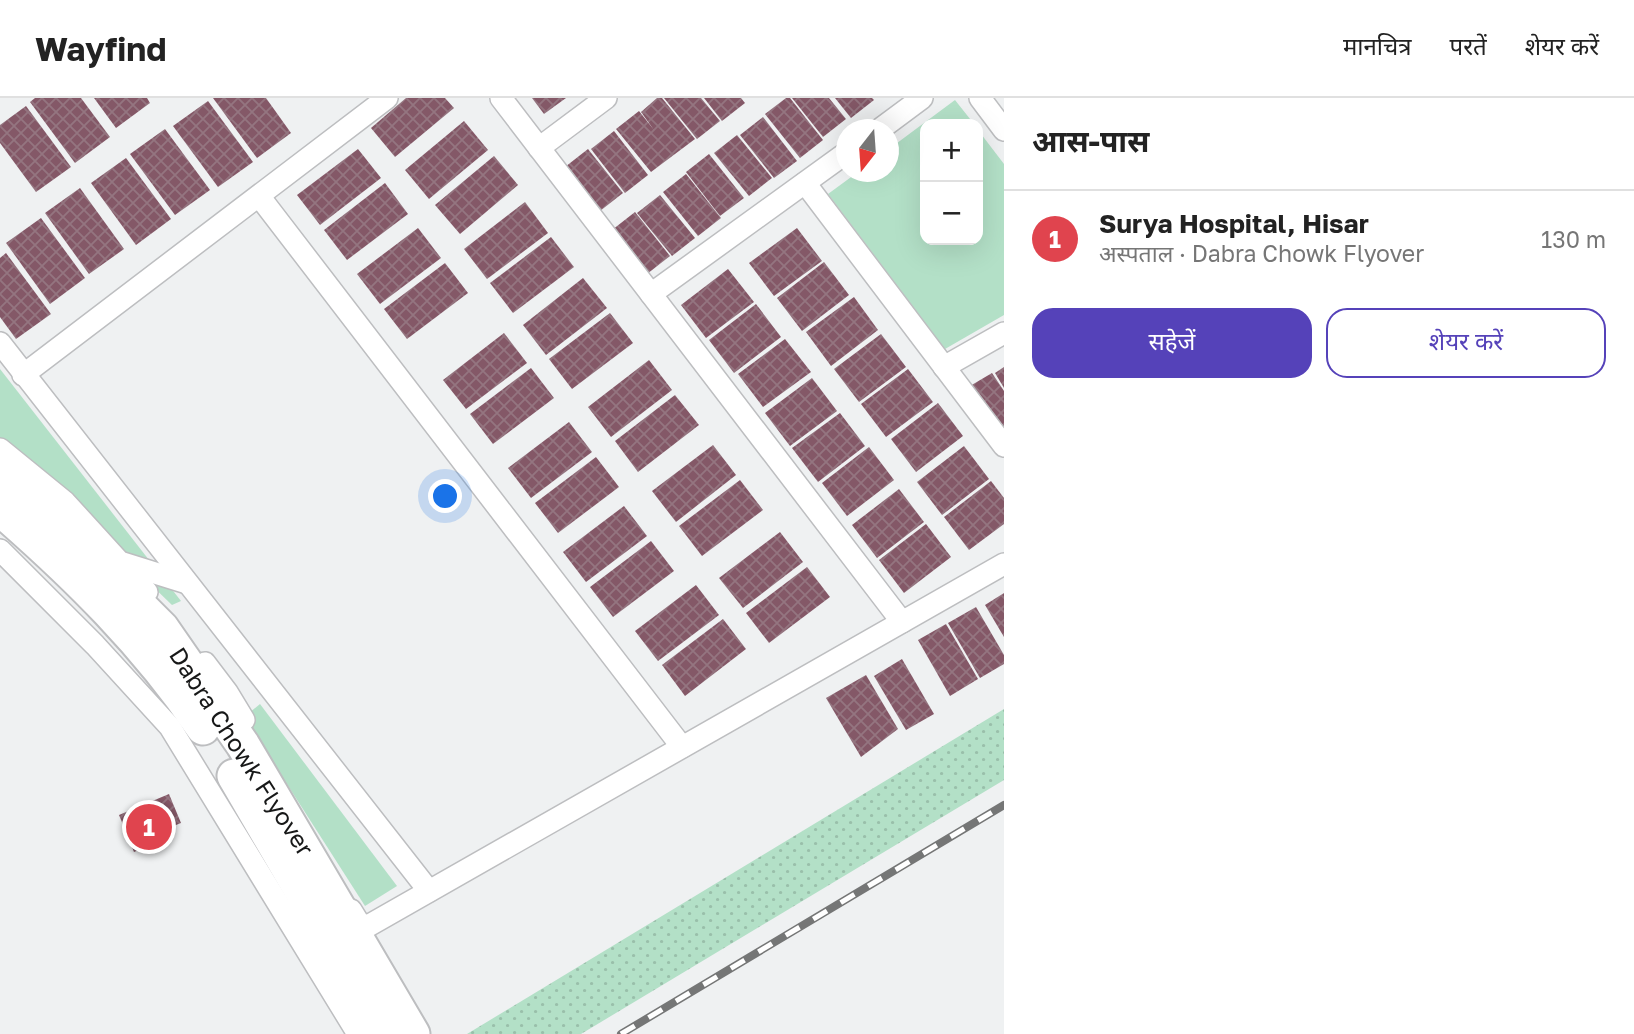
<!DOCTYPE html>
<html lang="hi">
<head>
<meta charset="utf-8">
<style>
  body { margin:0; font-family:"Golos Text","Noto Sans Devanagari",sans-serif; background:#f6f6f6; color:#222 }
  .controls { position:absolute; right:21px; top:21px; display:grid; overflow:hidden; border-radius:14px; box-shadow:0 7px 28px #0002 }
  .controls button { width:63px; height:63px; display:grid; place-items:center; padding:0; border:0; border-bottom:2px solid #e0e0e0; background:#fff; color:#222; font:35px sans-serif }
  .compass { position:absolute; left:836px; top:21px; width:63px; height:63px; border-radius:50%; background:#fff; box-shadow:0 7px 28px #0002; rotate:197deg }
  .you { position:absolute; left:446px; top:399px; width:24px; height:24px; margin:-18px; border:5px solid #fff; border-radius:50%; background:#1a73e8; box-shadow:0 0 0 10px #1a73e833 }
  .badge { display:grid; place-items:center; width:46px; height:46px; border-radius:50%; background:#5542b9; color:#fff; font-size:23px; font-weight:700 }
  .pin { position:absolute; translate:-50% -50%; border:4px solid #fff; box-shadow:0 2px 7px #0006 }
  .list { margin:0; padding:0; list-style:none }
  h2 { display:flex; justify-content:space-between; align-items:center; height:91px; margin:0; padding:0 28px; font-size:30px }
  h2 small { font-size:23px; font-weight:400; color:#767676 }
  .list li { display:grid; grid-template-columns:46px 1fr auto; gap:21px; align-items:center; box-sizing:border-box; height:98px; padding:0 28px; border-top:2px solid #e0e0e0 }
  .list b { display:block; font-size:26px; white-space:nowrap }
  .list p { margin:0; font-size:23px; white-space:nowrap; color:#767676 }
  .list em { font-size:23px; font-style:normal; color:#767676 }
  .actions { display:flex; gap:14px; padding:21px 28px }
  .actions a { flex:1; padding:16px 0; border:2px solid #5542b9; border-radius:21px; text-align:center; font-size:24px; color:#5542b9 }
  .actions .main { background:#5542b9; color:#fff }
  .map { position:relative; flex:none; width:1004px; height:936px; overflow:hidden }
  header { display:flex; align-items:center; gap:42px; box-sizing:border-box; height:98px; padding:0 35px; background:#fff; border-bottom:2px solid #e0e0e0 }
  header strong { font-size:33px }
  nav { display:flex; gap:38px; margin-inline-start:auto; font-size:24px }
  main { display:flex }
  aside { flex:1; background:#fff }
  .map>svg:first-child { display:block }
</style>
</head>
<body>
<header>
<strong>Wayfind</strong>
<nav><a>मानचित्र</a><a>परतें</a><a>शेयर करें</a></nav>
</header>
<main>
<div class="map">
<svg width="1004" height="936" viewBox="0 0 1004 936">
  <defs>
    <pattern id="grass-dots" width="8" height="8" patternUnits="userSpaceOnUse" patternTransform="scale(1.75)"><rect width="8" height="8" fill="#b3e0c7"/><path d="M2 2h.1M6 6h.1" fill="none" stroke="#99bfaa" stroke-width="1.8" stroke-linecap="round"/></pattern>
    <pattern id="building-cross-hatch" width="8" height="8" patternUnits="userSpaceOnUse" patternTransform="scale(1.75)"><rect width="8" height="8" fill="#845867"/><path d="M0 0l8 8M0 8l8-8" fill="none" stroke="#947580"/></pattern>
  </defs>
  <rect width="100%" height="100%" fill="#eff1f2"/>
  <path fill="url(#grass-dots)" d="M1004,611V682L581,936H467Z"/>
  <g fill="#b3e0c7">
    <path d="M955,2L974,26H925V142H978V32L1004,66V217L945,251L828,96L858,74H888L889,51Z"/>
    <path d="M0,271L181,503L172,507L0,341Z"/>
    <path d="M260,606L397,788L365,808L244,619Z"/>
  </g>
  <g fill="url(#building-cross-hatch)">
    <path d="M35,0H81L110,39L75,65L30,4Z"/>
    <path d="M94,0H147L150,5L116,30Z"/>
    <path d="M213,0H266L291,35L257,60Z"/>
    <path d="M406,0H445L454,10L395,59L371,30Z"/>
    <path d="M532,0H566L544,16Z"/>
    <path d="M657,0H662L695,41L651,74L616,31L639,13L654,32L641,14Z"/>
    <path d="M664,0H701L720,23L697,41Z"/>
    <path d="M704,0H741L745,5L722,23Z"/>
    <path d="M786,0H790L823,42L800,60L765,16Z"/>
    <path d="M792,0H829L846,21L823,39Z"/>
    <path d="M835,0H872L874,2L851,20Z"/>
    <path d="M208,3L253,64L218,89L173,28Z"/>
    <path d="M26,8L71,69L36,94L0,45V27Z"/>
    <path d="M763,19L797,63L774,80L740,37Z"/>
    <path d="M464,23L488,52L429,101L405,72Z"/>
    <path d="M165,31L210,92L175,117L130,56Z"/>
    <path d="M614,33L648,77L625,95L591,51Z"/>
    <path d="M737,37L772,80L749,98L714,55Z"/>
    <path d="M358,51L381,80L320,127L297,97Z"/>
    <path d="M588,51L623,95L600,113L565,69Z"/>
    <path d="M709,56L744,100L720,118L686,74Z"/>
    <path d="M494,58L518,87L460,136L435,107Z"/>
    <path d="M126,60L171,121L136,147L91,85Z"/>
    <path d="M686,76L721,120L698,138L663,94Z"/>
    <path d="M385,85L408,116L347,162L324,132Z"/>
    <path d="M80,90L124,151L89,176L45,115Z"/>
    <path d="M660,97L695,140L672,158L637,115Z"/>
    <path d="M525,104L548,135L487,181L464,151Z"/>
    <path d="M635,114L670,158L647,176L612,132Z"/>
    <path d="M41,120L85,180L50,206L6,145Z"/>
    <path d="M418,130L441,160L380,206L357,176Z"/>
    <path d="M797,130L822,163L774,198L749,165Z"/>
    <path d="M551,139L574,169L513,215L490,185Z"/>
    <path d="M6,155L51,216L16,241L0,219V160Z"/>
    <path d="M824,164L849,197L802,233L777,200Z"/>
    <path d="M445,165L468,195L407,241L384,211Z"/>
    <path d="M728,171L754,204L706,240L681,207Z"/>
    <path d="M583,180L607,210L546,257L523,227Z"/>
    <path d="M854,199L878,232L831,268L806,234Z"/>
    <path d="M756,206L781,239L734,275L709,242Z"/>
    <path d="M610,215L633,245L572,291L549,261Z"/>
    <path d="M504,235L527,265L466,311L443,282Z"/>
    <path d="M881,236L906,269L859,304L834,271Z"/>
    <path d="M785,241L811,274L763,309L738,276Z"/>
    <path d="M649,262L672,292L611,339L588,309Z"/>
    <path d="M1004,269V290L995,275Z"/>
    <path d="M531,270L554,300L493,346L470,316Z"/>
    <path d="M908,271L933,304L886,339L861,306Z"/>
    <path d="M992,275L1004,293V330L970,288Z"/>
    <path d="M812,280L837,313L790,348L765,315Z"/>
    <path d="M675,297L699,327L638,374L615,343Z"/>
    <path d="M938,305L963,338L916,374L891,341Z"/>
    <path d="M840,315L865,348L818,384L792,350Z"/>
    <path d="M569,324L592,354L531,400L508,370Z"/>
    <path d="M713,347L736,377L676,424L652,393Z"/>
    <path d="M964,348L989,381L942,417L917,384Z"/>
    <path d="M869,349L894,382L847,418L822,385Z"/>
    <path d="M596,359L619,389L558,435L535,405Z"/>
    <path d="M740,382L763,412L702,458L679,428Z"/>
    <path d="M991,383L1004,400V426L969,452L944,419Z"/>
    <path d="M899,391L924,424L877,460L852,427Z"/>
    <path d="M624,408L647,438L586,484L563,454Z"/>
    <path d="M926,426L951,459L904,495L879,462Z"/>
    <path d="M780,434L803,464L743,510L719,480Z"/>
    <path d="M651,443L674,473L613,519L590,489Z"/>
    <path d="M807,469L830,499L769,545L746,515Z"/>
    <path d="M696,487L719,517L658,563L635,533Z"/>
    <path d="M1004,495V539L985,507Z"/>
    <path d="M976,509L1004,557V566L980,580L948,525Z"/>
    <path d="M723,521L746,551L685,598L662,567Z"/>
    <path d="M946,526L978,581L950,598L918,542Z"/>
    <path d="M902,561L934,616L906,632L874,578Z"/>
    <path d="M866,577L898,631L861,659L826,600Z"/>
    <path d="M169,696L181,725L171,729L174,737L134,754L119,717Z"/>
  </g>
  <g fill="none" stroke-linecap="round" stroke-linejoin="round">
    <g stroke="#bdbec0" stroke-width="24">
      <g id="minor">
        <path d="M501,0L902,524"/>
        <path d="M980,0L1004,32"/>
        <path d="M879,32L922,0"/>
        <path d="M539,50L606,0"/>
        <path d="M805,85L1004,348"/>
        <path d="M259,98L682,649"/>
        <path d="M651,196L846,55"/>
        <path d="M0,245L429,793"/>
        <path d="M944,269L1004,235"/>
        <path d="M23,277L387,0"/>
        <path d="M0,351L65,404L147,494"/>
        <path d="M0,452L95,547L170,629L358,936"/>
        <path d="M123,465L187,485"/>
        <path d="M205,565L227,594L244,622"/>
        <path d="M351,812L359,825L368,828L1004,466"/>
      </g>
    </g>
    <g stroke="#bdbec0" stroke-width="37">
      <g id="primary">
        <path d="M0,373L53,421L162,530L243,647L413,936"/>
        <path d="M0,411C76,477 146,546 203,630"/>
        <path d="M234,678L385,936"/>
      </g>
    </g>
    <use href="#minor" stroke="#fff" stroke-width="21"/>
    <use href="#primary" stroke="#fff" stroke-width="33"/>
    <g stroke="#757676" stroke-width="8">
      <path id="rail" d="M621,936L1004,707"/>
    </g>
    <use href="#rail" stroke="#fff" stroke-width="5" stroke-dasharray="16" stroke-linecap="butt"/>
  </g>
  <g text-anchor="middle" stroke-width="5" stroke-linejoin="round" paint-order="stroke">
    <g font-size="24" fill="#171818" stroke="#fff">
      <text transform="translate(241 654) rotate(57)" y="8">Dabra Chowk Flyover</text>
    </g>
  </g>
</svg>
<div class="controls">
<button>+</button>
<button>−</button>
</div>
<svg class="compass" viewBox="-18 -18 36 36"><path d="M0-13l5 13h-10z" fill="#e53935"/><path d="M0 13l5-13h-10z" fill="#767676"/></svg>
<div class="you"></div>
<div class="pin badge" style="left:149px;top:729px;background:#e0444e">1</div>
</div>
<aside>
<h2>आस-पास<small></small></h2>
<ul class="list">
<li><span class="badge" style="background:#e0444e">1</span><div><b>Surya Hospital, Hisar</b><p>अस्पताल · Dabra Chowk Flyover</p></div><em>130 m</em></li>
</ul>
<div class="actions"><a class="main">सहेजें</a><a>शेयर करें</a></div>
</aside>
</main>
</body>
</html>
